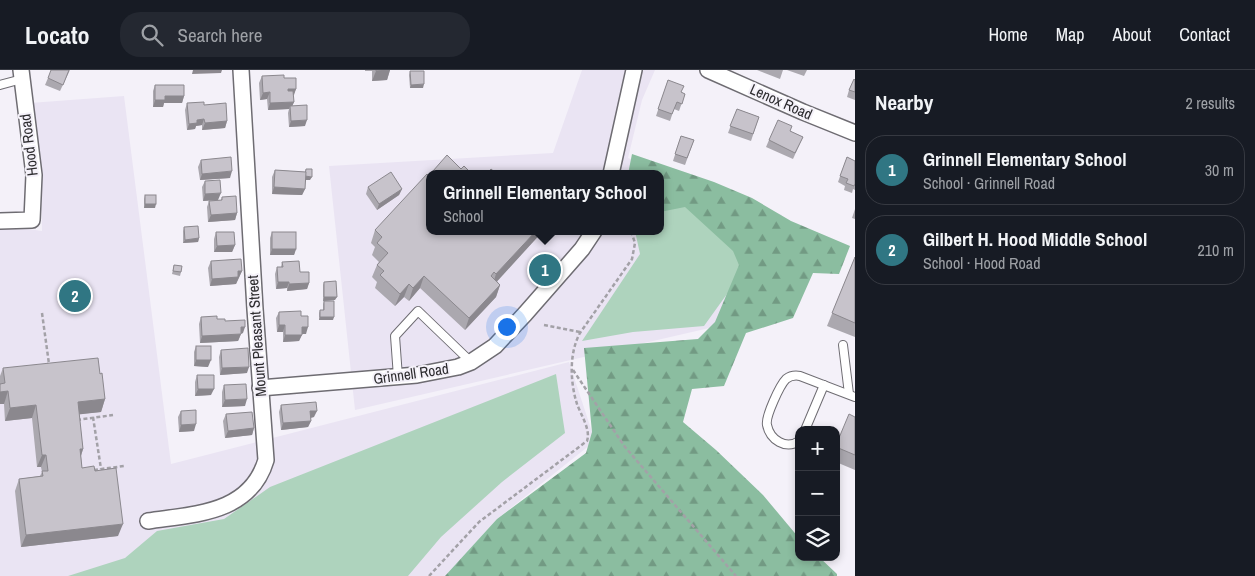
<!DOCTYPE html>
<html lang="en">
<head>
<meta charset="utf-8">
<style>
  body { margin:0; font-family:"Archivo Narrow",sans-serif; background:#242831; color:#f1f3f6 }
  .controls { position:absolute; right:15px; bottom:15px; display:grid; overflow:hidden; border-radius:10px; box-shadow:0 2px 8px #0003 }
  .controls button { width:45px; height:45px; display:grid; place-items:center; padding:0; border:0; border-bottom:1px solid #363941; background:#171b24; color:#f1f3f6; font:25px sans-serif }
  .you { position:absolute; left:506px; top:256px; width:18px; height:18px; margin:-12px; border:4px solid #fff; border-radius:50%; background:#1a73e8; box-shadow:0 0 0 8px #1a73e833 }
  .badge { display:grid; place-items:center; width:32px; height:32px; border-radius:50%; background:#307683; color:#fff; font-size:16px; font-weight:700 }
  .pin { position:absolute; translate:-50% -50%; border:2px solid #fff; box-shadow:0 1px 5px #0006 }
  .popup { position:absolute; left:426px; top:100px; width:238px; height:65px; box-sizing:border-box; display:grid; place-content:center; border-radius:10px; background:#171b24; filter:drop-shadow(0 1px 4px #0005); font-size:16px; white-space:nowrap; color:#9ea1a6 }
  .popup b { font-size:19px; color:#f1f3f6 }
  .popup::after { content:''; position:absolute; left:50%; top:100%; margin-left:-10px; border:10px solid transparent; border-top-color:#171b24 }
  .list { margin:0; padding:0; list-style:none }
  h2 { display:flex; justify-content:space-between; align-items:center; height:65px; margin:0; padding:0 20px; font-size:21px }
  h2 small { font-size:16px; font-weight:400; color:#9ea1a6 }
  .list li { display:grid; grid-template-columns:32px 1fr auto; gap:15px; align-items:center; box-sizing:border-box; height:70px; margin:0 10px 10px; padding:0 10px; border:1px solid #363941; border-radius:20px }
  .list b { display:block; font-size:19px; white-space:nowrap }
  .list p { margin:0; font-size:16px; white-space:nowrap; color:#9ea1a6 }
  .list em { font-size:16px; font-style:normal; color:#9ea1a6 }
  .icon { flex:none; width:28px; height:28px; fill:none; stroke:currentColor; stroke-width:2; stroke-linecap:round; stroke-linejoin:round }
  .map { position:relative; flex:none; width:855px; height:506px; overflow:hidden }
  header { display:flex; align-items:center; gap:30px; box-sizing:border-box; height:70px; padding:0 25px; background:#171b24; border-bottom:1px solid #363941 }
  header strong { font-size:24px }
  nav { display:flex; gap:28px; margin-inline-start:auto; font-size:18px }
  .search { width:350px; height:45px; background:#242831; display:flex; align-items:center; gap:12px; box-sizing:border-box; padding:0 18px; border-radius:20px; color:#9ea1a6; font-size:19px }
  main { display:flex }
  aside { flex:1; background:#171b24 }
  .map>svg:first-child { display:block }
</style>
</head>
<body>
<header>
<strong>Locato</strong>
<div class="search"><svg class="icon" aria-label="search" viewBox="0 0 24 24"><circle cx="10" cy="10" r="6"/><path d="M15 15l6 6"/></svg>Search here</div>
<nav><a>Home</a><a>Map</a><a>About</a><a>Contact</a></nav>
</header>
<main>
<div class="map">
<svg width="855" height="506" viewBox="0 0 855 506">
  <defs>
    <pattern id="forest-firs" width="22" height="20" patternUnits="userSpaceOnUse" patternTransform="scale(1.25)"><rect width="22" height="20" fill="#8bbda0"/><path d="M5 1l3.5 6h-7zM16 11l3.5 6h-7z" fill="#729a83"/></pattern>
  </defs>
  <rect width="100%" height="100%" fill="#f4f1f9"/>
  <g fill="#eae4f3" fill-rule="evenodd">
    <path d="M582,0H655L642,30L628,88L782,145L718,256L355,340L329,96L553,83ZM430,104H660V161H430Z"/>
    <path d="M124,26L171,394L569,292L595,371L497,449L445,506H0V156H7L42,161L41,110L30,33Z"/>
  </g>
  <g fill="#aed3bd">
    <path d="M678,125L755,185L704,256L633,262L582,271L640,184L635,161H660V134Z"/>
    <path d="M556,304L565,363L502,412L441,467L408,506H68L125,488L157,461L224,449L270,417Z"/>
  </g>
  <path fill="url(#forest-firs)" d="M632,84L714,112L752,128L791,151L850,176L839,204L813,203L793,248L746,263L724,316L692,319L683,352L716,380L763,425L799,468V487H819L837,504V506H445L497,449L586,383L592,362L584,278L698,269L715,252L739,195L733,181L685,137L660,142V104H628Z"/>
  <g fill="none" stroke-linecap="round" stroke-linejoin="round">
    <g stroke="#6e6c72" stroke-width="10">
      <g id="service">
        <path d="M0,15L22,9"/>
        <path d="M843,275L849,324"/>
        <path d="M398,307L395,266L418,241L471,292"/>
        <path d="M805,360L824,315"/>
        <path d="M799,371C786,380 770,370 767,355C765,347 780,315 786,309C790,306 795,305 800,306L855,327"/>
      </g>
    </g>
    <g stroke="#6e6c72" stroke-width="18">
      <g id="minor">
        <path d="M708,0L803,42L855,63"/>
        <path d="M611,104L634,0"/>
        <path d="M0,151L32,150L34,105L21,0"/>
        <path d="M260,318L417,305L458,297L471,292L495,276L525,244L582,179L594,161"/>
        <path d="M148,451C194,444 250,444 266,390L255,239L241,0"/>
      </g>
    </g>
    <g stroke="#a3a1a7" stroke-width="2.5" stroke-dasharray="4 2.5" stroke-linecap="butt">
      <path d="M42,243L49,294H47"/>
      <path d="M544,255L580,262"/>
      <path d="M573,300L625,377L736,506"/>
      <path d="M93,347L101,399"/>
      <path d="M77,350L113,345"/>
      <path d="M94,400L124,396"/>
      <path d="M429,506L479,452L587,371C591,360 581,345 577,334C570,312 569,283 580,263L632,189L635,173L631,161"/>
    </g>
    <use href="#service" stroke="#fff" stroke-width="8"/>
    <use href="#minor" stroke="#fff" stroke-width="15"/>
  </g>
  <g fill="#aba8af">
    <path d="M70,0L60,21L45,15L48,8Z"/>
    <path d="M365,0H390L387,10L372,11V1H365Z"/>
    <path d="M757,0H783L780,9Z"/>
    <path d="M787,0H807L804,6Z"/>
    <path d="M410,1L423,18H410L409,5Z"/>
    <path d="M262,6L284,8L296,19L293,25L294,32L292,36L305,56L289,57L288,43L289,39L268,40L267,29L260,30L259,13Z"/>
    <path d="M668,10L681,22L685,24L679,41L674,39L670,51L656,46Z"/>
    <path d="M855,10V30L847,27L849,20Z"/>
    <path d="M155,15L184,26L182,33H164L163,37H153V21Z"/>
    <path d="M187,33L204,35L227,51L225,58L202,60V55L196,56L195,59L187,60L185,40Z"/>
    <path d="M737,39L759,47L751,71L728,63Z"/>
    <path d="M790,61L803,67L793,89L766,77L769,70Z"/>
    <path d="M681,66L694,70L685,95L673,91Z"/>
    <path d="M847,87L855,91V120L853,119L852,123L844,120L845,116L838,112Z"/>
    <path d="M201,90L230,108L200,110L198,97Z"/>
    <path d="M306,99L310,110H305V119L302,125L272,124V107L275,100L305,102Z"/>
    <path d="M205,111L218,130H221L222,127L237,143L235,150L208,152L207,137L209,131L213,130L203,131L202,117Z"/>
    <path d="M368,117L402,119L399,125L377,140L366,124Z"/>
    <path d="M145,125L155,138H144V129Z"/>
    <path d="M855,139V149L852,148Z"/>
    <path d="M184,157L199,168L198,172L183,173V161Z"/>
    <path d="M375,160L478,163L543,161L497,211L500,215L496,227L465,260L420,218L409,231L404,227L395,236L375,218L377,212L372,207L377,195L379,192L372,185L375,177L371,173Z"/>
    <path d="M216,162L235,175L232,182H214V169Z"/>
    <path d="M272,162L296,179L294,185H270V168Z"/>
    <path d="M855,187V267L827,256Z"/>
    <path d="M211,191L242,201L236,214L210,216L208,198Z"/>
    <path d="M282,192L300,202L309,213L307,219L287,221V218L276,219L275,204L277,197H281Z"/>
    <path d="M174,195L181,202L180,206L172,204Z"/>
    <path d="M324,212L335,230L323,231V215Z"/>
    <path d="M324,231L333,250H319V243L320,240H323V234Z"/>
    <path d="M279,242L301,246L306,264H302L299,271L283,272V262H277L276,248Z"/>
    <path d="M201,247L225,251L243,263L241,264L238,271L200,273L199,254Z"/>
    <path d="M196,276L208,297L194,296V282Z"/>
    <path d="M221,280L247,303L220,305L219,287Z"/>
    <path d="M3,298L100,304L105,329L101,342L79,344L83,379L81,386L82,398L95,401L118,466L21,477L15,421L19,409L40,406L42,402L41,397H37L32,348L5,351L4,334H0V306Z"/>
    <path d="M197,305L211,325L195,326V312Z"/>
    <path d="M224,315L245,336L222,337V322Z"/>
    <path d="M281,335L314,347L311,348V351L308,357L281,360L279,342Z"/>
    <path d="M181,341L194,361L179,362L178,347Z"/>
    <path d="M226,344L254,358L252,365L225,368L223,351Z"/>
    <path d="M855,347V400L836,392V375Z"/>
  </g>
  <g fill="#8b888e">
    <path d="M193,0H222L221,3L192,4Z"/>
    <path d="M390,0L387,10L372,11L376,1Z"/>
    <path d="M424,14L423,18H410L411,15Z"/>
    <path d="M288,19H296L294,25L286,26Z"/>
    <path d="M270,22L267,29L260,30L263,23Z"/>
    <path d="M165,26H184L182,33H164L163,37H153L155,30Z"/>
    <path d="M294,32L291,39L290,36L289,39L268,40L270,33Z"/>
    <path d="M204,49L202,55L196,56L195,59L187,60L189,54L197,50Z"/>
    <path d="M307,50L305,56L289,57L291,51Z"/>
    <path d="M227,51L225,58L202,60L205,53Z"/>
    <path d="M232,101L230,108L200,110L202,104Z"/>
    <path d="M305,106L312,107L310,110H304Z"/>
    <path d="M274,117L305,119L302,125L272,124Z"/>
    <path d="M402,119L399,125L377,140L379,134Z"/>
    <path d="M221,123L218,130L203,131L205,124Z"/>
    <path d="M145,134H156L155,138H144Z"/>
    <path d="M237,143L235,150L208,152L211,145Z"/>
    <path d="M536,161H543L492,217L496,204Z"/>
    <path d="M199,168L198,172L183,173L185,170Z"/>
    <path d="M235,175L232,182H214L217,176Z"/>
    <path d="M272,179H296L294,185H270Z"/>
    <path d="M238,201H242L236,214L210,216L212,209Z"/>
    <path d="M424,206L420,218L409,231L413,218Z"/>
    <path d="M278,212H289L287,218L276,219Z"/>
    <path d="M309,213L307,219L287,221L289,214Z"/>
    <path d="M409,214L404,227L395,236L400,224Z"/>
    <path d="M500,215L496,227L465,260L469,248Z"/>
    <path d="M324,227H337L335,230L323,231Z"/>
    <path d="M320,247H334L333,250H319Z"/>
    <path d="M279,255H285L283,262H277Z"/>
    <path d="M241,257H245L243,263L238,264Z"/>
    <path d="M302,257H308L306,264H299Z"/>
    <path d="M241,264L238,271L200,273L202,266Z"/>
    <path d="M285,265H302L299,271L283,272Z"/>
    <path d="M196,290H211L208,297L194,296Z"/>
    <path d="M249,297L247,303L220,305L222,298Z"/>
    <path d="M198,319H214L211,325L195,326Z"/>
    <path d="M8,321L4,334H0V322Z"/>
    <path d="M105,329L101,342L74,345L78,332Z"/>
    <path d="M247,329L245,336L222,337L225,330Z"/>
    <path d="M36,335L32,348L5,351L10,338Z"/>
    <path d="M310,341H317L314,347L308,348Z"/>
    <path d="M311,351L308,357L281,360L283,353Z"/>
    <path d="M196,354L194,361L179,362L181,355Z"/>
    <path d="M254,358L252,365L225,368L228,361Z"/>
    <path d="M80,379H83L79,392Z"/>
    <path d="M42,385H46L41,397H37Z"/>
    <path d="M123,454L118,466L21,477L26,465Z"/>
  </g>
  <g fill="#c7c3cb" stroke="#8b888e">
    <path d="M51,0H69L63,15L48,8Z"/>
    <path d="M376,0H390L376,1Z"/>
    <path d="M410,1H424V14L411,15Z"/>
    <path d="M284,5V8H296V19H288V21H293L294,32L270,33V22L263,23L262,6Z"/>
    <path d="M854,9L855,10V22L849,20Z"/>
    <path d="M668,10L684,16L681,22L685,24L682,34L677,32L672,44L658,39Z"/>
    <path d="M155,15H184V26H165V30H155Z"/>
    <path d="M204,32V35L226,33L227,51L205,53L204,49L197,50V53L189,54L187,33Z"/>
    <path d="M307,35V50L291,51L290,36Z"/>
    <path d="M737,39L759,47L753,64L730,56Z"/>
    <path d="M778,50L792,56L790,61L803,67L795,83L769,70Z"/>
    <path d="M681,66L694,70L687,88L675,84Z"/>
    <path d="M447,85L461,99L464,96L472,104H436L433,101Z"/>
    <path d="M231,87L232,101L202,104L201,90Z"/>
    <path d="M847,87L855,91V114L854,116L846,113L848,109L840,106Z"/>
    <path d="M306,99H312V107L305,106Z"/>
    <path d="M491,99L497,104H487Z"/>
    <path d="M275,100L306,102L305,119L274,117Z"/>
    <path d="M391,102L402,119L379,134L368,117Z"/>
    <path d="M427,104L430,107V161H476L478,163L480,161H536L496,204L494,202L491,206L500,215L469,248L424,206L413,218L409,214L400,224L380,205L384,201L377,195L388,183L377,173L382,167L375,160Z"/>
    <path d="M220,110L221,123L205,124V111Z"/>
    <rect x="145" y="125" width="11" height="9"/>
    <path d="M236,126L237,143L211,145L209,131L222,130V127Z"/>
    <path d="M198,156L199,168L185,170L184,157Z"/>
    <path d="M216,162H234L235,175L217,176Z"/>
    <rect x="272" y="162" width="24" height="17"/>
    <path d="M855,187V253L832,243Z"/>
    <path d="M241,189L242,201H238V207L212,209L211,191Z"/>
    <path d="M299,191L300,202H309V213L289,214V212H278L277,197H283L282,192Z"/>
    <path d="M174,195L182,196L181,202L173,201Z"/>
    <path d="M336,211L337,227H324V212Z"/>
    <path d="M324,231H334V247H320V240H324Z"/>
    <path d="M301,241V246H308V257H302V265H285V255H279V242Z"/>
    <path d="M217,246V249H225V251L245,250V257H241V264L202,266L201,247Z"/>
    <rect x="196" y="276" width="15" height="14"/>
    <path d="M248,278L249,297L222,298L221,280Z"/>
    <path d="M98,288L100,304L102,303L105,329L78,332L83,379H80L82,398L94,396L95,401L116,398L123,454L26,465L19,409L43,406L42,401H48L46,385H42L36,335L10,338L8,321L0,322V314L5,313L3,298Z"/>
    <path d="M197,305H214V319H198Z"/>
    <path d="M246,314L247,329L225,330L224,315Z"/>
    <path d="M316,332L317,341H310L311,351L283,353L281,335Z"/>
    <path d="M196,340V354L181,355V341Z"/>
    <path d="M252,342L254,358L228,361L226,344Z"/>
    <path d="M849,344L855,347V385L836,377V375Z"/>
  </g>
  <g text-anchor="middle" stroke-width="4" stroke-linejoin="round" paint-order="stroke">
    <g font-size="15" fill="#2d2c2f" stroke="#f4f1f9">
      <text transform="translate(781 32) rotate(24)" y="5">Lenox Road</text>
      <text transform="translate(29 75) rotate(-97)" y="5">Hood Road</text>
      <text transform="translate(257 266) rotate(-94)" y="5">Mount Pleasant Street</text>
      <text transform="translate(411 304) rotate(-8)" y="5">Grinnell Road</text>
    </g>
  </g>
</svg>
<div class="controls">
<button>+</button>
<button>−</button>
<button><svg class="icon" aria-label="layers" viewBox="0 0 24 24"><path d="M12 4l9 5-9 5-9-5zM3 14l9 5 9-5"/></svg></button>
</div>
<div class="you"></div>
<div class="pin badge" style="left:545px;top:200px">1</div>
<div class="popup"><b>Grinnell Elementary School</b>School</div>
<div class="pin badge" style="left:75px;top:226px">2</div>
</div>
<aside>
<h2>Nearby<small>2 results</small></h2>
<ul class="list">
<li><span class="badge">1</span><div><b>Grinnell Elementary School</b><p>School · Grinnell Road</p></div><em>30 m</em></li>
<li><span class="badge">2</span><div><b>Gilbert H. Hood Middle School</b><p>School · Hood Road</p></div><em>210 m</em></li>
</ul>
</aside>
</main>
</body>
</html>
